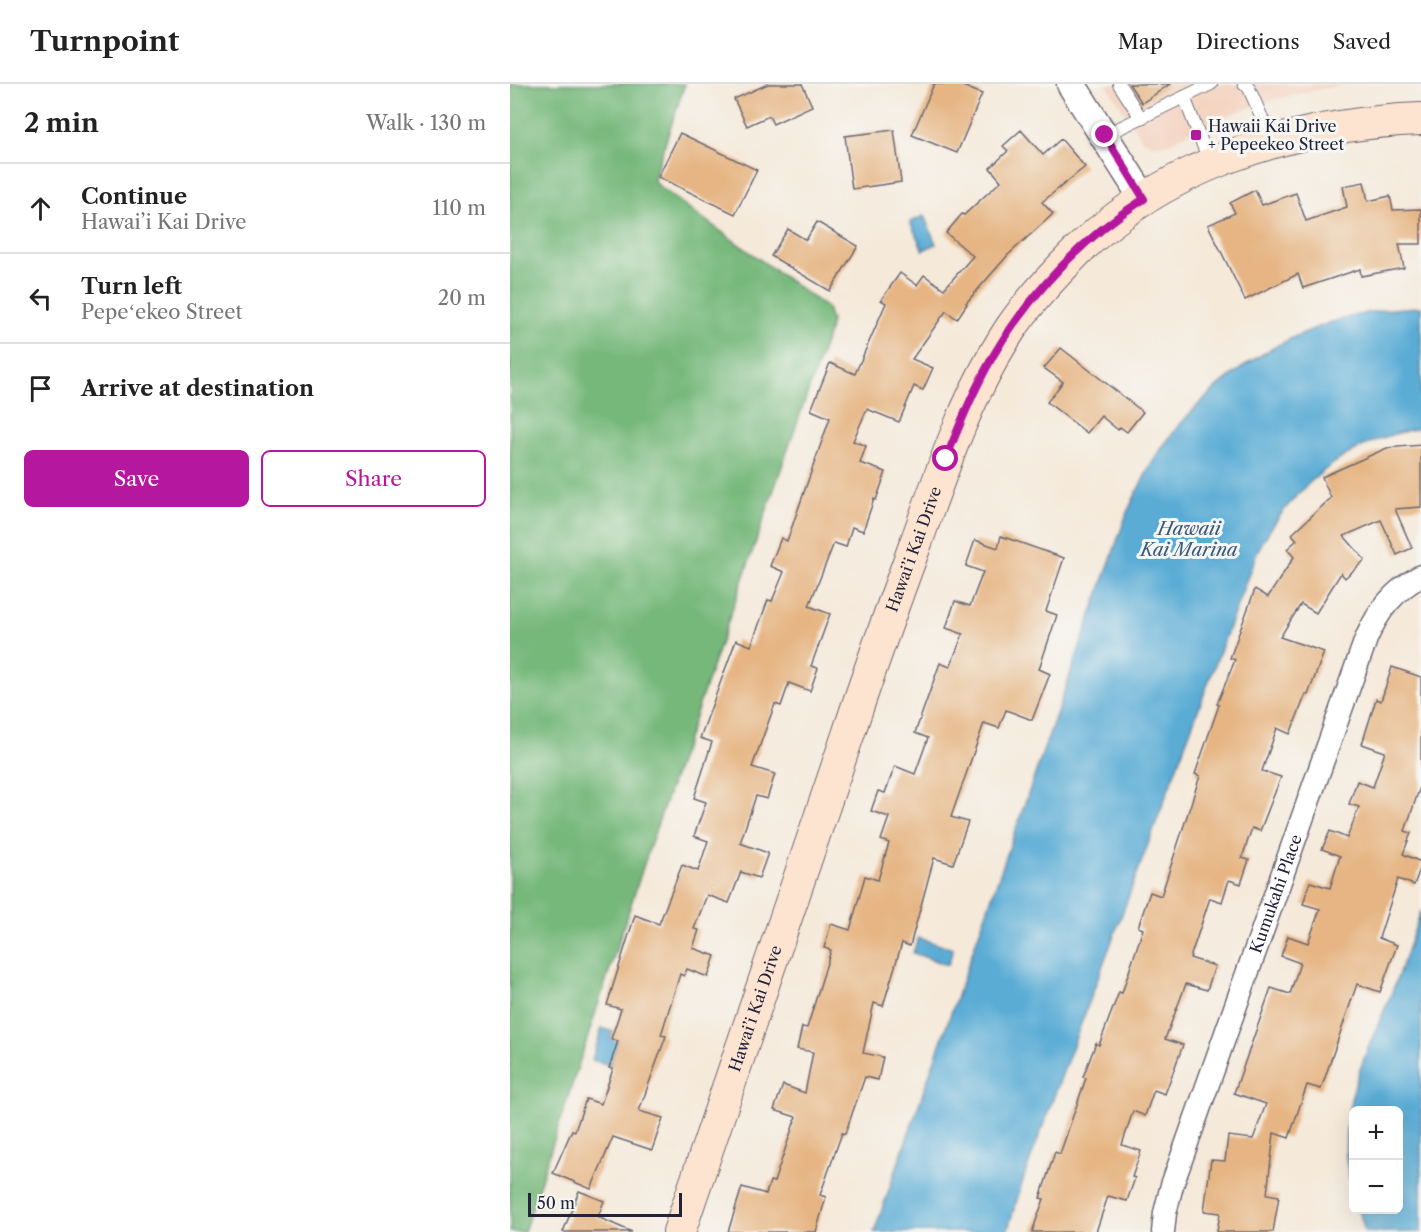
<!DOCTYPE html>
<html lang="en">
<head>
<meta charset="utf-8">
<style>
  body { margin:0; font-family:"Libre Caslon Text",serif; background:#f2f2f2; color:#222 }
  .controls { position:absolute; right:18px; bottom:18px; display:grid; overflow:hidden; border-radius:9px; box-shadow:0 6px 24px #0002 }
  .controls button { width:54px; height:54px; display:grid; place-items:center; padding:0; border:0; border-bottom:2px solid #e0e0e0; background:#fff; color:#222; font:30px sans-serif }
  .scale { position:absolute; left:18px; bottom:15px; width:154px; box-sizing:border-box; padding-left:6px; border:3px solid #22223b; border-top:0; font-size:16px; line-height:21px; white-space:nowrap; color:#22223b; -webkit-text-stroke:4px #f6f6f2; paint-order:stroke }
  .stop { position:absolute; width:18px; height:18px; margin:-14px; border:4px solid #b5179e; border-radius:50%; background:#fff }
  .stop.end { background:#b5179e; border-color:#fff; box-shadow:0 2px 6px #0008 }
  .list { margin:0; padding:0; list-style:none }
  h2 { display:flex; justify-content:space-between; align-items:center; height:78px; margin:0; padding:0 24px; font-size:26px }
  h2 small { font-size:20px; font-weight:400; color:#767676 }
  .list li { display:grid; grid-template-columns:39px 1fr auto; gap:18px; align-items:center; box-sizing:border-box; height:90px; padding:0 24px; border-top:2px solid #e0e0e0 }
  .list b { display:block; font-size:22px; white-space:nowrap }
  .list p { margin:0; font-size:20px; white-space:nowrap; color:#767676 }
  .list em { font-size:20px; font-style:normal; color:#767676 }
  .actions { display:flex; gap:12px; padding:18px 24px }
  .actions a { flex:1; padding:14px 0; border:2px solid #b5179e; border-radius:9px; text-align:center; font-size:21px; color:#b5179e }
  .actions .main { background:#b5179e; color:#fff }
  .icon { flex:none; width:33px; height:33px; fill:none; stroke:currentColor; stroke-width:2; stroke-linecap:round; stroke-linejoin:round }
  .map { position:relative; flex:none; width:911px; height:1148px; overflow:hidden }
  header { display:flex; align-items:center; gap:36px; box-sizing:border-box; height:84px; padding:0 30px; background:#fff; border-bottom:2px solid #e0e0e0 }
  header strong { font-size:28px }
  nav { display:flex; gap:33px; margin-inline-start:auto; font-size:21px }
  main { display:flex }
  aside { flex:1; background:#fff }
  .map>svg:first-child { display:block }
</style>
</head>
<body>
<header>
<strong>Turnpoint</strong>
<nav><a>Map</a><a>Directions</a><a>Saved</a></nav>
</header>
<main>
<aside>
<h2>2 min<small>Walk · 130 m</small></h2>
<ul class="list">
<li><svg class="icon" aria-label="ahead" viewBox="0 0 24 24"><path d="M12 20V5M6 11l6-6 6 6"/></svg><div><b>Continue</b><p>Hawai’i Kai Drive</p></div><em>110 m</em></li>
<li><svg class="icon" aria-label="left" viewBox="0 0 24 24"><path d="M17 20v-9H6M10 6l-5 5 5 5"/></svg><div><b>Turn left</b><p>Pepeʻekeo Street</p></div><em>20 m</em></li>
<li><svg class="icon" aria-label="arrive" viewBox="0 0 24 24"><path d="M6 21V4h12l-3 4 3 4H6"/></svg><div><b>Arrive at destination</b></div></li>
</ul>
<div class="actions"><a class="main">Save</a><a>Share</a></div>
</aside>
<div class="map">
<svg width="911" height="1148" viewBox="0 0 911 1148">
  <rect width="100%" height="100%" fill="#f6f6f2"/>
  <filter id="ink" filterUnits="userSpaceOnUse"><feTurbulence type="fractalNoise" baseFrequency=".0167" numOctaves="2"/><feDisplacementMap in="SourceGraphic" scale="12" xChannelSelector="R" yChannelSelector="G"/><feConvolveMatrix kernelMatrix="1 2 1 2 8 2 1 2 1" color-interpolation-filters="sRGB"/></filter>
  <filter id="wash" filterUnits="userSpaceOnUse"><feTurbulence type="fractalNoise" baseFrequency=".008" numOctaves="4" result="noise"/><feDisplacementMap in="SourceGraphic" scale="24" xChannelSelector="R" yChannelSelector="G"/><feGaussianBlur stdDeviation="1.35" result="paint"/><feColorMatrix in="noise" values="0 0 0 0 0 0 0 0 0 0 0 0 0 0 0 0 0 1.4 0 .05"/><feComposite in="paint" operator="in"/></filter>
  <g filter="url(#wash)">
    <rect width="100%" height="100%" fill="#f5e9da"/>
    <path fill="#f4d3c0" d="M596,0H836L766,15L721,30L681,47L660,59L646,62L632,55Z"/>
    <path fill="#76b87a" stroke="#4c6d5a" stroke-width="1.5" d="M0,0H175L146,87L144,97L151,104L317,224L321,236L319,247L139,765L14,1148H0Z"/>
    <g fill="#5aacd5" stroke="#3e6788" stroke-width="1.5">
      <path d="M414,132L426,160L413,166L400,138Z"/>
      <path d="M911,223V344C838,356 781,403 747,468L515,1090L497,1148H364L617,429C628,404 640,379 657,357C717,277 811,225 911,223Z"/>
      <path d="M911,827V1148H855L849,1126H888V1026H844L843,1106C840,1094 836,1082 836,1070C833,1012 858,965 880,913C891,885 901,856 911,827Z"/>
      <path d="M408,854L443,865L438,881L403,869Z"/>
      <path d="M92,944L103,948L101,955L108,957L100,981L82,976Z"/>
    </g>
    <g id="blocks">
      <g fill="#e6b583">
        <path d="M258,0H292L302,22L263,40L259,32L237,42L224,15Z"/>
        <path d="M424,0H448L472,10L447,69L402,51Z"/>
        <path d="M619,0H660L632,19Z"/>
        <path d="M384,46L391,98L342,105L335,52Z"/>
        <path d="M511,46L533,71L551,55L575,83L532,118L543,130L498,171L456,219L457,220L447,235L436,227L402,275L423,284L413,306L404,302L389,338L357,325L343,357L356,362L350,379L376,388L366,416L364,415L353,447L342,443L336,463L324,459L299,522L320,530L301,582L308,584L300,607L279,599L271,622L265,620L242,683L265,690L257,715L246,712L230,759L258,769L249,794L231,788L219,819L197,811L184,845L189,846L183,864L205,872L198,893L177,885L174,892L170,890L151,951L156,952L129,1027L153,1034L142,1066L103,1053L81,1105L43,1089L62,1046L65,1047L76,1015L91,1020L103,985L99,984L108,957L101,955L111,925L97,921L125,831L149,840L172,781L188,787L198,757L184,752L196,718L184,714L202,658L190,654L226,556L241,562L258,516L262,517L274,488L260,482L271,454L277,457L320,334L301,326L320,279L345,290L376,219L371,216L390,189L407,201L414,191L434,205L463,172L436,149L452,130L454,131L491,97L480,84L498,67L493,62Z"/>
        <path d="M170,49L247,86L225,130L148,93Z"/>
        <path d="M854,98L858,117L880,112L883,126L911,125V160H889L894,184L851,192L850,185L793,204L788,190L735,216L698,141L725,129L720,119L745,106L752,121L786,109L796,137L837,123L833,102Z"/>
        <path d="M307,138L348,162L320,207L261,172L278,145L296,156Z"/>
        <path d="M551,264L633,328L617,348L610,343L608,346L591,332L577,349L537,318L553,298L534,284Z"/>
        <path d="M911,361V423L885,425L902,464L887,471L871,436L834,452L855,476L835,494L831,489L806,529L791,520L770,553L814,568L798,611L796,610L780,650L767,644L752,687L771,693L750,747L742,744L732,774L739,776L731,800L719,796L712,818L700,814L680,874L705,882L697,906L676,900L668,921L655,955L673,961L655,1010L644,1006L635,1032L623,1027L612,1061L631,1067L622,1093L625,1094L617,1117L598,1112L586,1148H522L534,1115L530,1114L545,1068L550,1070L576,994L573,993L586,959L589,961L609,908L612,909L633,845L628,843L640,808L651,812L690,692L685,690L709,621L707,620L725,576L720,574L745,505L758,513L784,473L777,465L787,456L782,450L821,414L812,393L877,364Z"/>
        <path d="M491,452L554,474L536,527L547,531L529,585L540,590L522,636L496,626L489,644L474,639L441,733L458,738L443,780L424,774L400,862L392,859L373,922L364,919L353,969L373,973L368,996L355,993L335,1050L332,1049L310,1111L316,1113L306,1148H218L232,1103L256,1110L260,1097L264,1098L286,1033L264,1026L273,1001L295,1009L303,968L287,965L292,943L297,944L321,866L314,864L321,840L340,846L355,792L368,796L379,759L371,756L379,733L361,727L368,707L375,709L385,682L405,690L418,654L405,649L430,579L440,583L453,550L436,544L445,517L460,522L473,488L456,482L465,456L488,464Z"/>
        <path d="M882,583L911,593V700L895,747L901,749L893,770L911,778V782L904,801L888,795L869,854L887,861L870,908L847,900L811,1005L797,1001L779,1054L764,1049L757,1110L769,1112L763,1148H707L710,1129L694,1127L701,1076L715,1077L718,1052L743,1055L756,1020L724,1009L761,904L780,910L790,879L771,872L778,852L798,859L810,825L793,820L800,798L820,804L830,772L812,765L820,747L837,754L849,723L839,720L847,697L863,703L875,668L852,660L866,615L871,617Z"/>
        <path d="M69,1107L94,1117L88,1133L122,1148H53Z"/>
      </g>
    </g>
  </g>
  <g filter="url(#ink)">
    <use href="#blocks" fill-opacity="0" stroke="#6c6873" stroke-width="1.5"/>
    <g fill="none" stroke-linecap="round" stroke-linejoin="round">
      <g stroke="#6c6873" stroke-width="14">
        <g id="service">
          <path d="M609,0L631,34"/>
          <path d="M734,0L738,2L762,57"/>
          <path d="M674,13L700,79"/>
          <path d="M595,51L701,0"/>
        </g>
      </g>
      <g stroke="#6c6873" stroke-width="25">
        <g id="minor">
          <path id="s1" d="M653,1148L655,1129L662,1101L856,555C868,527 884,506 911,492"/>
        </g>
      </g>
      <g stroke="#6c6873" stroke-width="31">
        <path id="tertiary" d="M561,0L634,115"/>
      </g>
      <g stroke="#6c6873" stroke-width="34">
        <g id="secondary">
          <path id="s2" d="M169,1148C225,983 281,818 337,654C359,587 383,521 407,456C433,383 458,309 501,244C515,223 534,202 552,183C643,84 779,40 911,35"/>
        </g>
      </g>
      <use href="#service" stroke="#fff" stroke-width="12"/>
      <use href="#minor" stroke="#fff" stroke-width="22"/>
      <use href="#tertiary" stroke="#fff" stroke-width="28"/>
      <use href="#secondary" stroke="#fde4d1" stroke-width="32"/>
    </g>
  </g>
  <g fill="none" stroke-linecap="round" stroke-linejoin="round" filter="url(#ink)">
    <path stroke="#b5179e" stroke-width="8" d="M436,375C454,329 474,281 503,241C538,192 583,147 634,115L595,51"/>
  </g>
  <rect fill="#b5179e" stroke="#f6f6f2" stroke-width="2" x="680" y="45" width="12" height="12" rx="3"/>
  <g text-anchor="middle" stroke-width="6" stroke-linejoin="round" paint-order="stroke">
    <g font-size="16" fill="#22223b" stroke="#f6f6f2" text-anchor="start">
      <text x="698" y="48">Hawaii Kai Drive<tspan x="698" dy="18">+ Pepeekeo Street</tspan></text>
    </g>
    <g font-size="16" fill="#22223b" stroke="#f6f6f2">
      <text dy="6" stroke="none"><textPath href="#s2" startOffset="722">Hawai’i Kai Drive</textPath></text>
      <text dy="6" stroke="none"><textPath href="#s1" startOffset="357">Kumukahi Place</textPath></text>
      <text dy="6" stroke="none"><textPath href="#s2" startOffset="236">Hawai’i Kai Drive</textPath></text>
    </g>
    <g font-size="18" font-style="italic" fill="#385979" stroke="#f6f6f2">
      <text x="679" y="451">Hawaii<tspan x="679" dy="21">Kai Marina</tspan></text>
    </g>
  </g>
</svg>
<div class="controls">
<button>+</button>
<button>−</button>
</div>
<div class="scale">50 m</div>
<div class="stop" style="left:436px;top:375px"></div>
<div class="stop end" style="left:595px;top:51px"></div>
</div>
</main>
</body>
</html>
